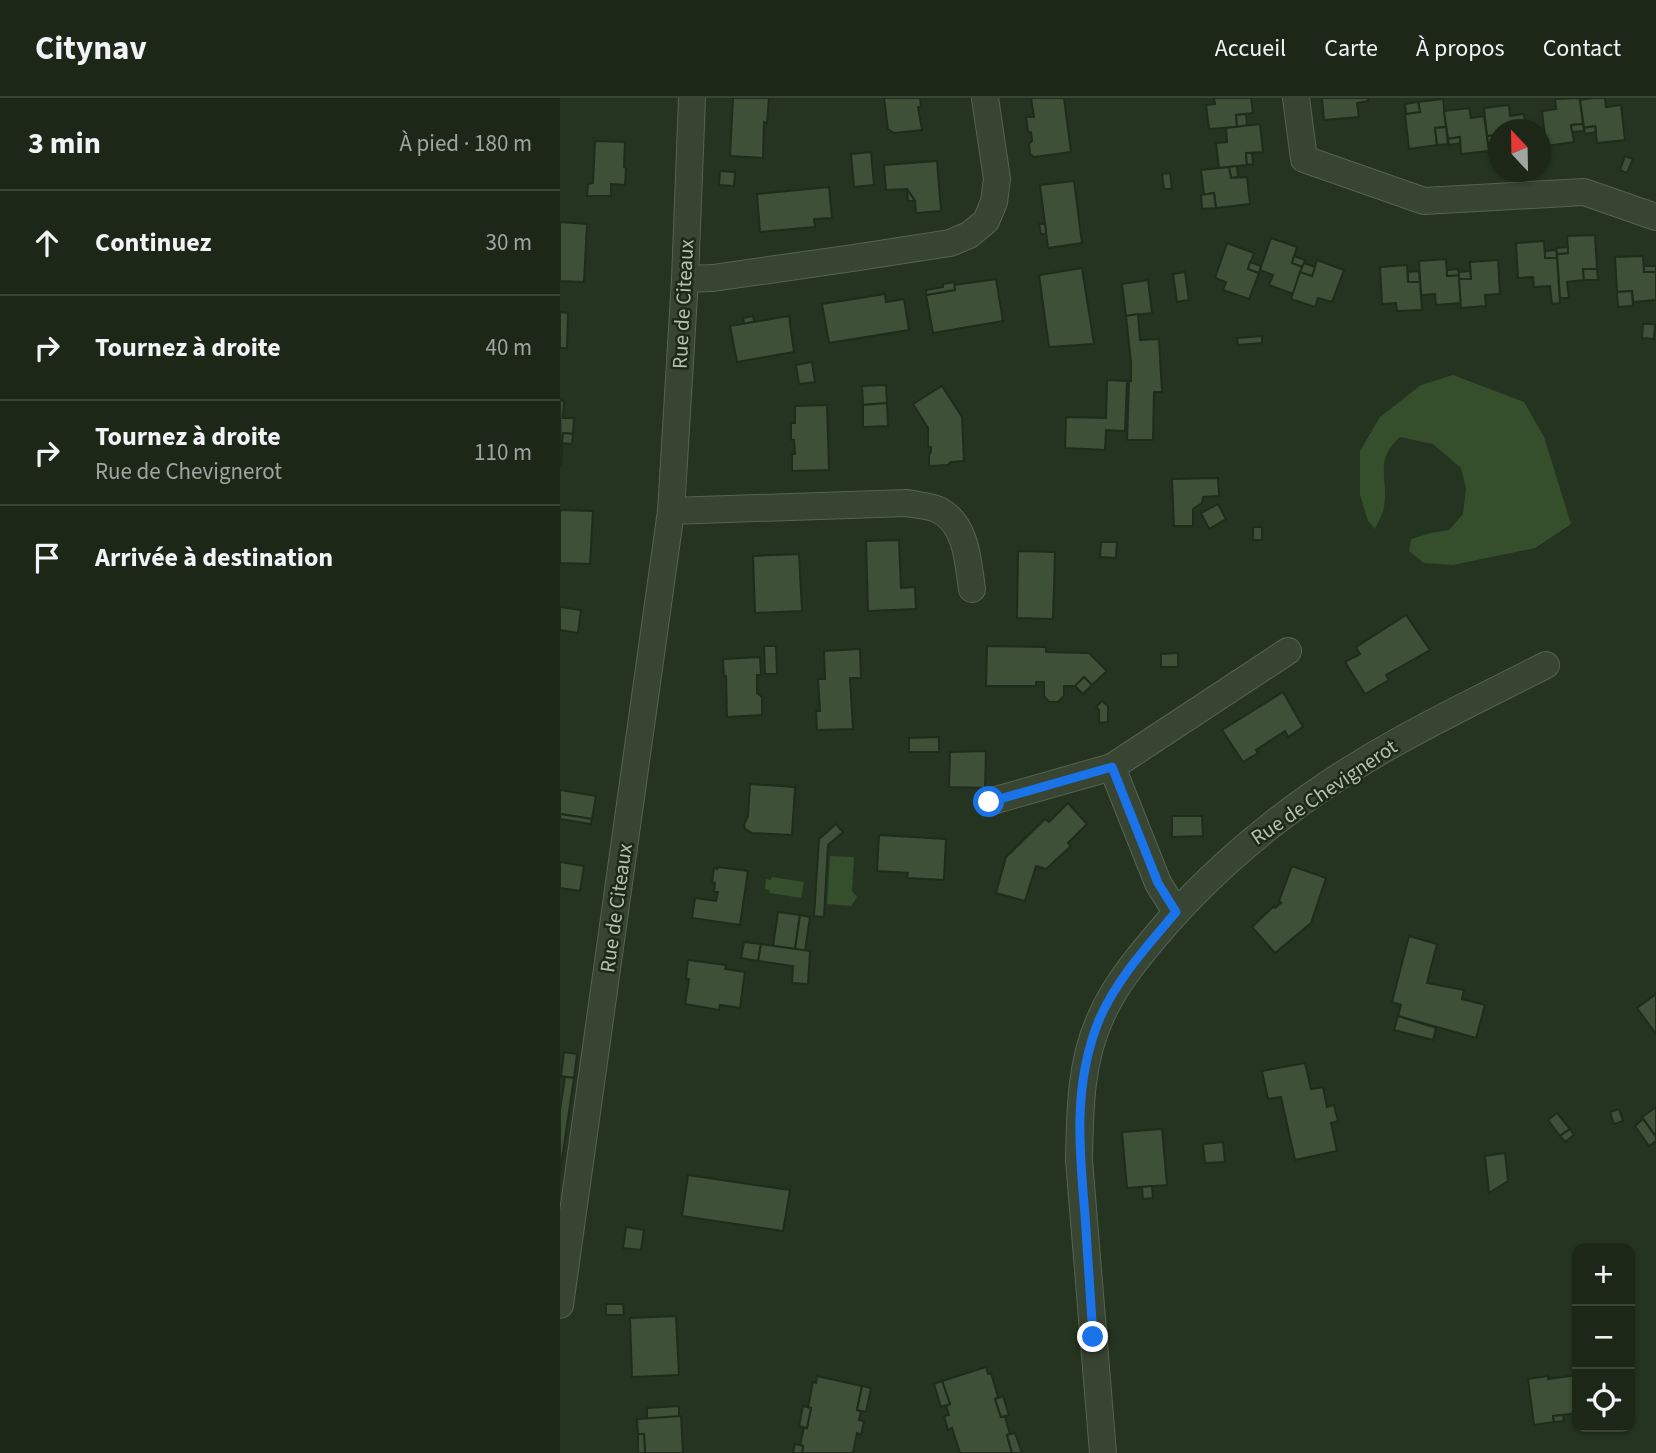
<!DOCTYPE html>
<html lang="fr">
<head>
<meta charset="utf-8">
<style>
  body { margin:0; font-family:"Source Sans 3",sans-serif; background:#293325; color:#f1f3f6 }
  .controls { position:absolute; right:21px; bottom:21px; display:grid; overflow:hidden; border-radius:14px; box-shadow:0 2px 5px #0004 }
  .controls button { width:63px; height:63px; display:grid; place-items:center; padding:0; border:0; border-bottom:2px solid #3a4437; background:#1c2718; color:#f1f3f6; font:35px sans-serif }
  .compass { position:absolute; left:928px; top:21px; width:63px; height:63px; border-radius:50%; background:#1c2718; box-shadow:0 2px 5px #0004; rotate:338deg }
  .stop { position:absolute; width:21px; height:21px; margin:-16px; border:5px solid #1a73e8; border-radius:50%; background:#fff }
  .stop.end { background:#1a73e8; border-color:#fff; box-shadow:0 2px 7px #0008 }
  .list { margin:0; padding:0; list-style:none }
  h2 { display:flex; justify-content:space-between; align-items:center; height:91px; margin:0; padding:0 28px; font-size:30px }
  h2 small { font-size:23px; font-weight:400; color:#a0a5a2 }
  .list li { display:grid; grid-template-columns:46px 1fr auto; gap:21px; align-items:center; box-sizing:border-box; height:105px; padding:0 28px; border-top:2px solid #3a4437 }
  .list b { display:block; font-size:26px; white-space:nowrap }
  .list p { margin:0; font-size:23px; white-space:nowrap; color:#a0a5a2 }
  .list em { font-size:23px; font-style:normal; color:#a0a5a2 }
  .icon { flex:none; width:38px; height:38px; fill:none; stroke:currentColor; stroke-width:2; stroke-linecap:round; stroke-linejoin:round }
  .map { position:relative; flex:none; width:1096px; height:1355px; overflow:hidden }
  header { display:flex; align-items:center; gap:42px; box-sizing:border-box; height:98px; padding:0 35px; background:#1c2718; border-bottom:2px solid #3a4437 }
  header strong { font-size:33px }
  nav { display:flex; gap:38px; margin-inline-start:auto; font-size:24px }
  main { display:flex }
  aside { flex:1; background:#1c2718 }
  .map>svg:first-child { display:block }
</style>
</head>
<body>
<header>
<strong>Citynav</strong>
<nav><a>Accueil</a><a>Carte</a><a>À propos</a><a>Contact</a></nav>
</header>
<main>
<aside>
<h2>3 min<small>À pied · 180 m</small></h2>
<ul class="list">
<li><svg class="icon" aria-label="ahead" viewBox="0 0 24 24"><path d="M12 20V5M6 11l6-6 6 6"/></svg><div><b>Continuez</b></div><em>30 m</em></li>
<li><svg class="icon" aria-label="right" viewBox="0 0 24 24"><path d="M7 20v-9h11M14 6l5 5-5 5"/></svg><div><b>Tournez à droite</b></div><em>40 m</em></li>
<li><svg class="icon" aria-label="right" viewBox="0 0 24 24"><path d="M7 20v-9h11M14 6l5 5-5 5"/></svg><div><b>Tournez à droite</b><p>Rue de Chevignerot</p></div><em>110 m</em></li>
<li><svg class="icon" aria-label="arrive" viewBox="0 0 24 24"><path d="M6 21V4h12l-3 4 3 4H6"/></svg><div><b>Arrivée à destination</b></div></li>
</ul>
</aside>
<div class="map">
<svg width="1096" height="1355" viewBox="0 0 1096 1355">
  <rect width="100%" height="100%" fill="#253420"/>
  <g fill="#354f2c">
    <path d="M893,277L964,304L984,339L1011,426L975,450L893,467L864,465L849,453L851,441L871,435L889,432L903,416L906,390L901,370L873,346L840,339C813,363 829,380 824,409C823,416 818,424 815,431L808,423L800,397V353L820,319L861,287Z"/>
    <path d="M270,758L294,759L292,793L297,799L291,808L267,806Z"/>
    <path d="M212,779L244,784L241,800L210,795L209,792L205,791L206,781L211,782Z"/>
  </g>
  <g fill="#3e5037" stroke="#1f2b1b" stroke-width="2">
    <path d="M173,0H209L207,25L204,24L203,60L170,58Z"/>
    <path d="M324,0H360L361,9H358L362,32L334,35L328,31Z"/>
    <path d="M471,0H504L511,54L474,59L470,56L469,46L472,43L471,34H468L466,19H474Z"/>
    <path d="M654,0H691L693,15L676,17L677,29L649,31L646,7L655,6Z"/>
    <path d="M762,0H808V3L797,5L799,19L764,22Z"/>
    <path d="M1020,0L1023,26L1011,27L1014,44L986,48L982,13L996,11L995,1Z"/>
    <path d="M1033,0H1045L1046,9L1061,7L1065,42L1037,45L1035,28L1024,30L1020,2Z"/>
    <path d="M883,1L886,29L875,30L877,47L849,51L845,16L860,14L858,4Z"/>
    <path d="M858,4L860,14L846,16L845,6Z"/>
    <path d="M949,7L950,18L964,16L966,32H939V37L927,38L924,10Z"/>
    <path d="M909,10L911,20L924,18L929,53L901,56L900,39L888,41L884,13Z"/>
    <path d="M686,16L687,27L677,29L676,17Z"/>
    <path d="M700,26L703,54L686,55L687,67L659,70L656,45L667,44L666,30Z"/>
    <path d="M1023,26L1024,33L1012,34L1011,27Z"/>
    <path d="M1035,28L1036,34L1025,36L1024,30Z"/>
    <path d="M886,29L888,46L877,47L875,30Z"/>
    <path d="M939,37V44L928,45L927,38Z"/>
    <path d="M900,39V45L889,47L888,41Z"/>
    <path d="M35,43L65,44L64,69L66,70L65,87L51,86V98H27L28,86L33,85Z"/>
    <path d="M311,54L314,87L294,89L291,56Z"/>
    <path d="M686,55H692L693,66L687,67Z"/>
    <path d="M1065,58L1073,61L1067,75L1060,72Z"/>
    <path d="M377,63L381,113L356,115L355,103L347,91L326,92L324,67Z"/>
    <path d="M677,68L678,79L671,80L669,69Z"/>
    <path d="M669,69L671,80L687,79L690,106L656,110L654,95L644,97L641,72Z"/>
    <path d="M160,73L175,74L174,88L159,87Z"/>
    <path d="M610,75L612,91H604L602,76Z"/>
    <path d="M514,83L522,145L488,150L480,87Z"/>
    <path d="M269,89L272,120L254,121L255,129L200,134L197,96Z"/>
    <path d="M347,91L355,103H348Z"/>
    <path d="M654,95L656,110L642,111L641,97Z"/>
    <path d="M0,124L27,126L24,184L0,183Z"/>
    <path d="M479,126H485L486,136H481Z"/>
    <path d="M1035,137L1037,171H1023L1024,182L1007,184L1009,200H1000L997,156L1008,155L1007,138Z"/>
    <path d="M711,140L737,149L732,165L743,169L733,196L709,187L713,177L700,172Z"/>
    <path d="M984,143L985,160H997L1000,205L992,206L990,188L974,189L973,179L958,180L956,145Z"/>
    <path d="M667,145L694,155L688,171L699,175L689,201L663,192L666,184L655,180Z"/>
    <path d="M1008,149V155L997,156L996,150Z"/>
    <path d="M996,152L997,160H985V153Z"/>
    <path d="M734,158L745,162L743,169L732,165Z"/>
    <path d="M1083,158L1084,174H1096V202L1073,204L1072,193L1057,194L1055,159Z"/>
    <path d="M886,161L887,178L899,177L901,205L876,207L875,196L861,197L859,163Z"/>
    <path d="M757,162L784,172L772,204L758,200L755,209L731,201L740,174L752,178Z"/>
    <path d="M938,162L940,196L925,197L926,208L901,210L899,181H911L910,164Z"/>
    <path d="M690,164L701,168L699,175L688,171Z"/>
    <path d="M744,165L755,169L752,178L740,174Z"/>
    <path d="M847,167L848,184H860L862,212L837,213L836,205L822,206L820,169Z"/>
    <rect x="1084" y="168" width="12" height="6"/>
    <path d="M522,170L534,246L489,249L479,177Z"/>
    <path d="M898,171L899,177L887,178V172Z"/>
    <path d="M1023,171H1037L1038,182H1024Z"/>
    <path d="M859,173L860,184H848V174Z"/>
    <path d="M910,173L911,181H899V174Z"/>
    <path d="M625,174L629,202L617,204L613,176Z"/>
    <path d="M436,181L443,223L373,235L366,197L395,192L394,187Z"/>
    <path d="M588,182L592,215L566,218L562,186Z"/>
    <path d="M394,184L395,192L366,197V192L383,189V186Z"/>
    <path d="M1072,193L1073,208L1058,209L1057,194Z"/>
    <path d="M325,196L326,204L344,201L349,232L269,245L262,206Z"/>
    <path d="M0,214L8,215L7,250H0Z"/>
    <path d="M578,216L580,242L599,241L602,294H594L593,342H567L569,283H571V264L566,218Z"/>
    <path d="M193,218L194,224L184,226L183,220Z"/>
    <path d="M229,218L234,254L177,264L170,228Z"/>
    <path d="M1083,226H1095L1094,241L1082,240Z"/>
    <path d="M702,238V245L678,247L677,240Z"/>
    <path d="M252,264L255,284L239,286L236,267Z"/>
    <path d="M547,282L567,283L565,333L546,332L545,352L505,350L506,319L546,320Z"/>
    <path d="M326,287L327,305L303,307L302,288Z"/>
    <path d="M382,288L402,319L404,363L391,364L388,367L369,368V357L371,354V349H368V330L353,306Z"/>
    <path d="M0,302L4,303L3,320H14L13,336L3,335L1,369Z"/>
    <path d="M327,305L328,328L303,329V307Z"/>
    <path d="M267,307L269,372L232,373V356H235L234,342H231V325H235V308Z"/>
    <path d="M3,335L13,336L12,346L2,345Z"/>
    <path d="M658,380L659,398L643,399L642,405L633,411V428H614L612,381Z"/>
    <path d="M658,406L666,421L649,431L641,415Z"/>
    <path d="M0,412L33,413L30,466L0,465Z"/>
    <rect x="693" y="429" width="9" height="13"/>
    <path d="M339,442L341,490L355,489L356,511L308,513L306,443Z"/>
    <path d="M541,444H557L556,460L540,459Z"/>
    <path d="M458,453L495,454L493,521L457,520Z"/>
    <path d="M239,456L242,513L195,515L193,458Z"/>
    <path d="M0,509L21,512L18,535L0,532Z"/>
    <path d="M846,517L870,552L826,577L829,582L805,596L785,564L800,556L796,549Z"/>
    <path d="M204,548H216L217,576H205Z"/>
    <path d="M427,548L486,549V554L529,555L547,573L532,587L524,579L515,588H504V598L498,604H489L484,598V584H476V588H426Z"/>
    <path d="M300,551L301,580H290L293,631L257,632L256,613H260L258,581H265L264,553Z"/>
    <path d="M618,555V569H601V556Z"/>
    <path d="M200,559L201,577H197V595L202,599V617L167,619L166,578L164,579L163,561Z"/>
    <path d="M524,579L532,587L523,596L515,588Z"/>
    <path d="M723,594L743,629L728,639L725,633L696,652L698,655L683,664L662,632Z"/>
    <path d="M542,603L548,608V624L539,625V612L536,609Z"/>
    <path d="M379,639V654H349V640Z"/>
    <path d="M426,653L425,690L389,689L390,654Z"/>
    <path d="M190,686L235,689L232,737L192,735L185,731L184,727L188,718Z"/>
    <path d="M0,692L36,698L32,721L0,716Z"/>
    <path d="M508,705L527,726L508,745L511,748L486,771L476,768L465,803L436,795L446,759L485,721L489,724Z"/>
    <path d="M0,716L32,721L31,726L0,721Z"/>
    <path d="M612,718H642L643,738L612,739Z"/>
    <path d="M276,726L283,734L268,747L264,819L254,818L259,741Z"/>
    <path d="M319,737L386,741L384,782L347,780L348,775L317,773Z"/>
    <path d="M0,764L24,768L20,793L0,790Z"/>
    <path d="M732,768L766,780L751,825L715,855L692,829L714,808L715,810L721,805L719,803Z"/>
    <path d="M158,769L188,773L180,827L132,820L135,800L156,803L158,794H154L155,785L152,784L154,770L157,771Z"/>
    <path d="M218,814L240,817L235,851L213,848Z"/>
    <path d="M240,817L250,819L245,853L235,851Z"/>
    <path d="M849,838L877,846L867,885L904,892L902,901L925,907L916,940L838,918L841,907L832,904Z"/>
    <path d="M184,844L201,846L198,863L181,860Z"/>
    <path d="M201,846L250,853L248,886L232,885L233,868L198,863Z"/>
    <path d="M128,862L166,867L165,871L185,874L180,910L160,907L159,912L125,906L129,881H126Z"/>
    <path d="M1096,896V936L1077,910Z"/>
    <path d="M838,918L876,930L873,942L834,932Z"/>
    <path d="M4,954L17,956L14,980L1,978Z"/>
    <path d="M745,965L751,991L763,989L767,1009L774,1007L778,1023L771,1025L777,1053L735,1062L721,999L708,1001L702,973Z"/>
    <path d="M5,979L14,980L0,1075V1012Z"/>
    <path d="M1096,1009V1039L1082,1019Z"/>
    <path d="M1059,1011L1063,1023L1054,1026L1050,1014Z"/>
    <path d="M997,1015L1010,1031L1000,1038L988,1022Z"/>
    <path d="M1083,1021L1096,1039V1043L1089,1048L1075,1028Z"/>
    <path d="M602,1031L607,1087L567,1090L562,1034Z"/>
    <path d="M1010,1031L1014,1037L1005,1044L1000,1038Z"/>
    <path d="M663,1044L665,1064L645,1065L643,1046Z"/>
    <path d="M945,1055L948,1083L929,1095L925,1058Z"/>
    <path d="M128,1077L230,1092L223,1133L122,1118Z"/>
    <path d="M592,1088L593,1100L583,1101L582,1089Z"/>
    <path d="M66,1129L84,1132L81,1152L63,1150Z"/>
    <path d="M46,1206H63L64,1217H46Z"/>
    <path d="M116,1218L119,1277L72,1279L70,1220Z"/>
    <path d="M426,1269L428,1276L431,1275L438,1299L435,1301L441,1319H445L450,1336L447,1337L452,1355H400L392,1330L388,1332L384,1318L389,1317L386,1308L390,1306L382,1283Z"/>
    <path d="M1017,1277V1315L993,1318L994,1324L974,1327L968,1281L988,1278V1281Z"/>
    <path d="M257,1278L302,1288L297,1312L301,1313L299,1322L304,1323L301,1337L297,1335L293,1355H242L243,1348L240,1347L244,1329L247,1330L251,1310L248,1309L253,1284L256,1285Z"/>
    <path d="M382,1283L390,1306L381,1309L374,1286Z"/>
    <path d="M302,1288L311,1290L306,1314L297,1312Z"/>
    <path d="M443,1298L449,1317L441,1319L435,1301Z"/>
    <path d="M119,1308V1319L87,1321V1310Z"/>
    <path d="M243,1308L251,1310L247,1330L239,1328Z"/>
    <path d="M1003,1317L1004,1323L994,1324L993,1318Z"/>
    <path d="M121,1318L123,1355H85L84,1336H78L77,1321Z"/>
    <path d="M455,1335L462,1355H452L447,1337Z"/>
    <path d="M78,1336H84L85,1355H78Z"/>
    <path d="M235,1346L243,1348L242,1355H233Z"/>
  </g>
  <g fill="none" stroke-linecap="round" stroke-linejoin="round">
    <g stroke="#556351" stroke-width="28">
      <g id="minor">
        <path d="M736,0L744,61L864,103L1024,94L1096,119"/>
        <path d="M125,181L153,180L293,160L390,145L409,137L426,123L434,104L437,81L425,0"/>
        <path d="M111,413L347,405C356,407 371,408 379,412C407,427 408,464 412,491"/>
        <path d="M552,669L598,785L616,814"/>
        <path d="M429,704L552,669L728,553"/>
        <path d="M0,1207L111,413L125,181L132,0"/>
        <path d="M543,1355L519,1062C520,1015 520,965 540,921C553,890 575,863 596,838C664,757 752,690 844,640C891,614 939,591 986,567"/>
      </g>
    </g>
    <use href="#minor" stroke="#384533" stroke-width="26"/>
  </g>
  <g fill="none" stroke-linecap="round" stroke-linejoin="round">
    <path stroke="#1a73e8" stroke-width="9" d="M429,704L552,669L598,785L616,814C588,847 556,882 539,922C513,986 519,1050 525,1117C528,1157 530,1198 533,1239"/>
  </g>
  <g text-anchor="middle" stroke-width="5" stroke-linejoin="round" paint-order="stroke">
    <g font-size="21" fill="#b2c2ad" stroke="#1d2919">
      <text transform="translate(123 206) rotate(-87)" y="7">Rue de Citeaux</text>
      <text transform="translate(764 694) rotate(-34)" y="7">Rue de Chevignerot</text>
      <text transform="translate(56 810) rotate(-82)" y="7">Rue de Citeaux</text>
    </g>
  </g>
</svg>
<div class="controls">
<button>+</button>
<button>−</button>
<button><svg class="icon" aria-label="locate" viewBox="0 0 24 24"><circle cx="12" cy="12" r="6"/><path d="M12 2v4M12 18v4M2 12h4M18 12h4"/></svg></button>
</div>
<svg class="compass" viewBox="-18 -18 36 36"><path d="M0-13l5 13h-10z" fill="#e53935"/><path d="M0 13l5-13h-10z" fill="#a0a5a2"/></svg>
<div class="stop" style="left:429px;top:704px"></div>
<div class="stop end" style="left:533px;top:1239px"></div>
</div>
</main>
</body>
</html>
